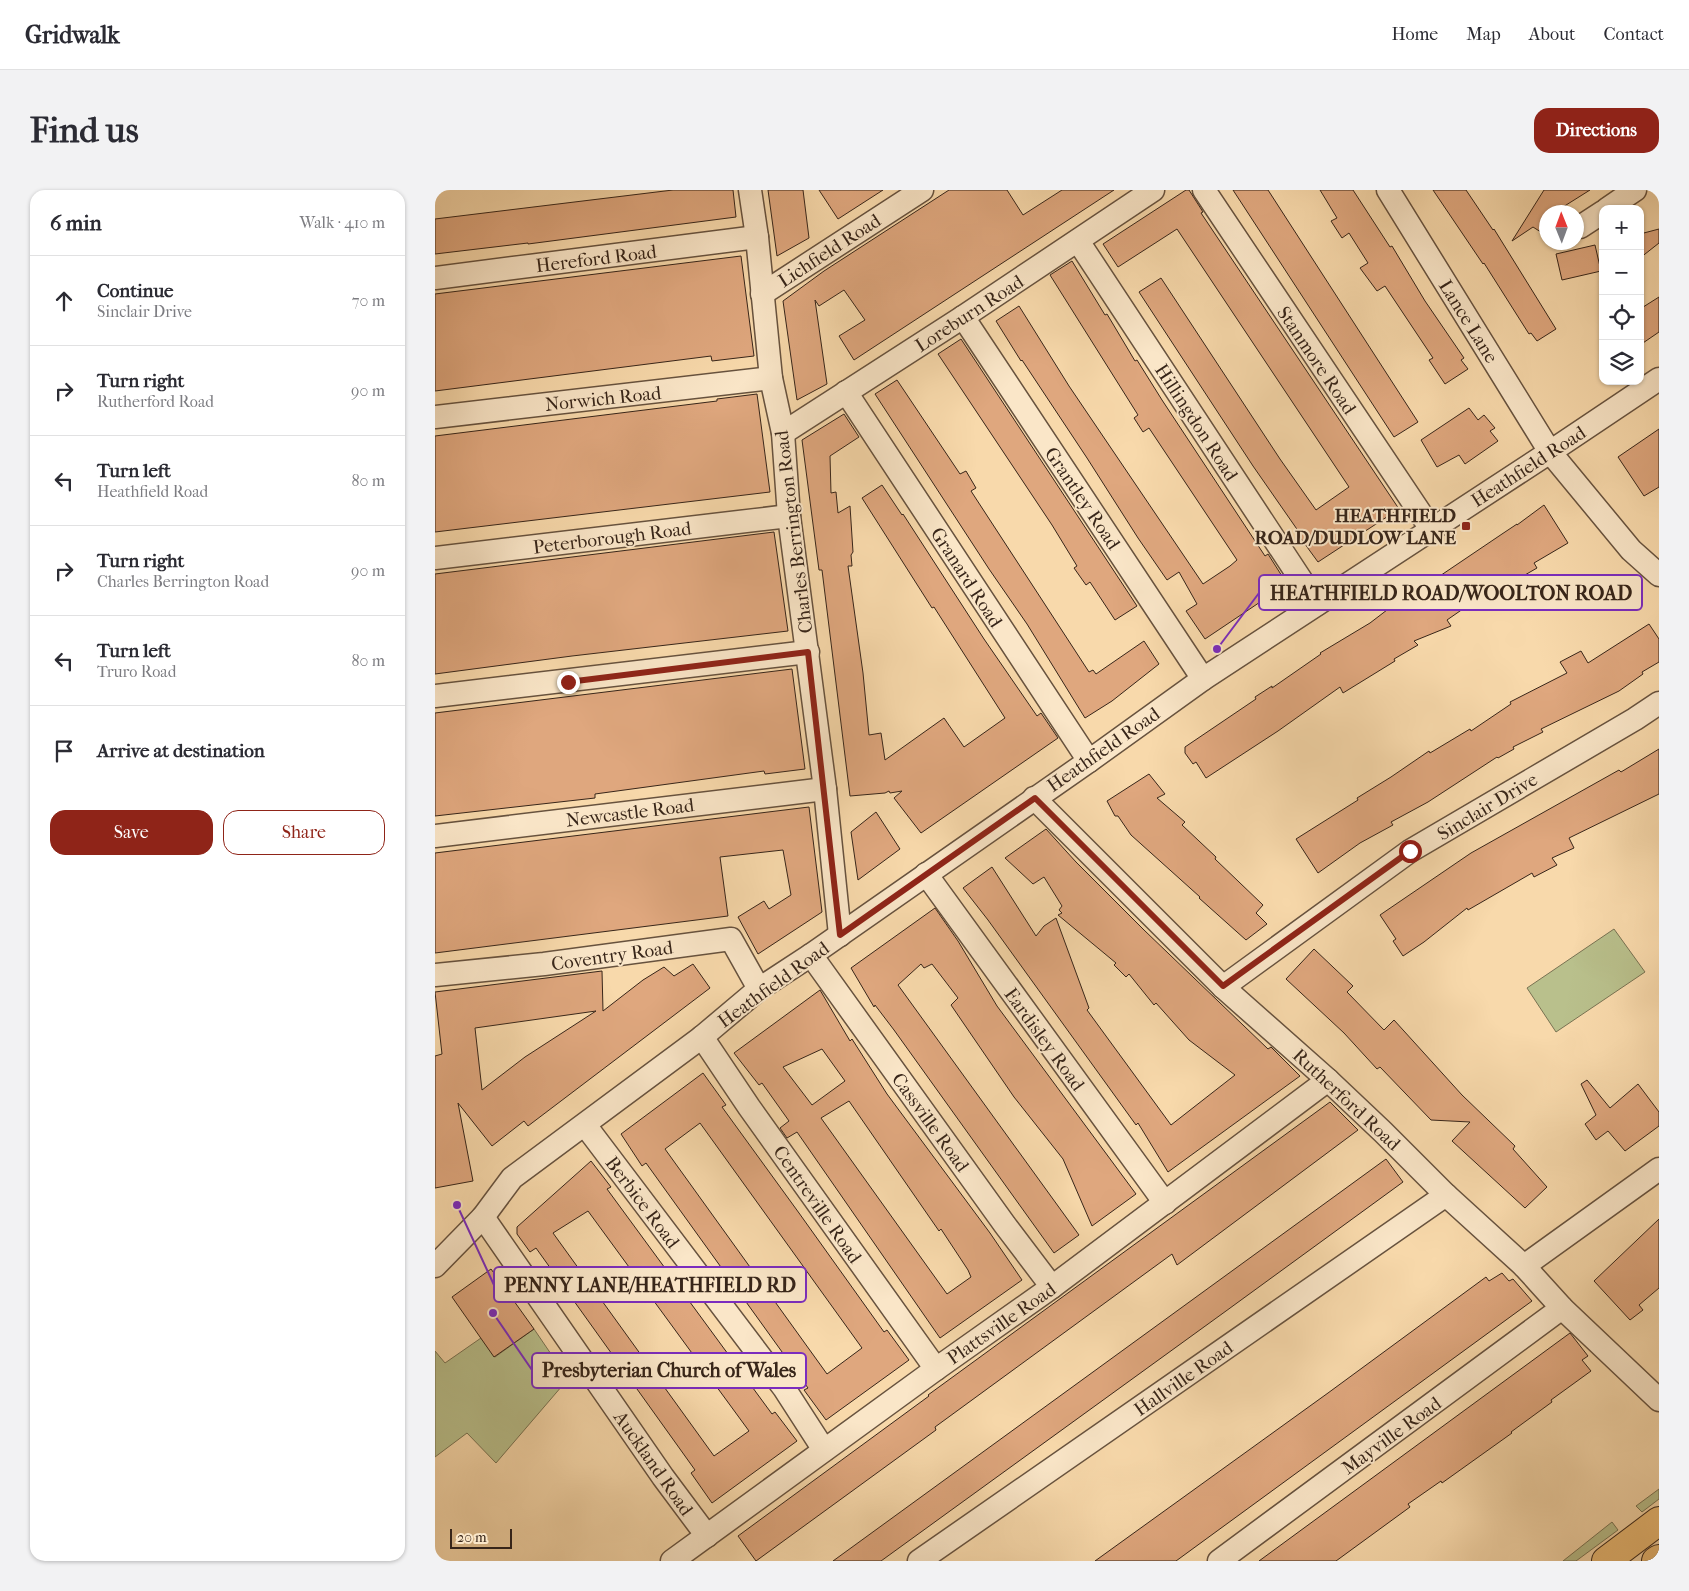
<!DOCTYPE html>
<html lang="en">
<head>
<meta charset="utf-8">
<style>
  body { margin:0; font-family:"IM FELL French Canon",serif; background:#f2f2f3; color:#2b2b33 }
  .controls { position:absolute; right:15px; top:15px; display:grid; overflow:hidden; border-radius:10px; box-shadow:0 1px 4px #0004 }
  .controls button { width:45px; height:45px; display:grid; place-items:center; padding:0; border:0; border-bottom:1px solid #e1e1e2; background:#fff; color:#2b2b33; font:25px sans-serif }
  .compass { position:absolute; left:1104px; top:15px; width:45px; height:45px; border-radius:50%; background:#fff; box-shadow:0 1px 4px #0004; rotate:359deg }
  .scale { position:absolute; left:15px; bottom:12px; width:62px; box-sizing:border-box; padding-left:5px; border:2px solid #372519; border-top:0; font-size:14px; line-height:18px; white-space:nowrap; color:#372519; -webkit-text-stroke:4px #fae6c8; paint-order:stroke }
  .stop { position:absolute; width:15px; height:15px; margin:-11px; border:4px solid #8f2418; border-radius:50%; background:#fff }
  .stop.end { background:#8f2418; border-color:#fff; box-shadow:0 1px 5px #0008 }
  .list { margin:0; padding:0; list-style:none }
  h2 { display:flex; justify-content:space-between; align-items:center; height:65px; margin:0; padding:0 20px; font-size:21px }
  h2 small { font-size:16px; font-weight:400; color:#7c7c81 }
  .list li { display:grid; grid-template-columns:32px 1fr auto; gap:15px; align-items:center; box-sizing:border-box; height:90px; padding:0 20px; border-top:1px solid #e1e1e2 }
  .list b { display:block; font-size:19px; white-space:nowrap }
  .list p { margin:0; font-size:16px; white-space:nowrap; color:#7c7c81 }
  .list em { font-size:16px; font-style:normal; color:#7c7c81 }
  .actions { display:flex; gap:10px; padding:15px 20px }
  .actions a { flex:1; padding:11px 0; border:1px solid #8f2418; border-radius:15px; text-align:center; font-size:18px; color:#8f2418 }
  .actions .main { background:#8f2418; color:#fff }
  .icon { flex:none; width:28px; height:28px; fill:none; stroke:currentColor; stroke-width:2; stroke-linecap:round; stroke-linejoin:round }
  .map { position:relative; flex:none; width:1224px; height:1371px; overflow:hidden; border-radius:15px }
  header { display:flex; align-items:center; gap:30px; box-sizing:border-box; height:70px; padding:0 25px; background:#fff; border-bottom:1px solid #e1e1e2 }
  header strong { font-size:24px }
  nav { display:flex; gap:28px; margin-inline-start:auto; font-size:18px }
  .intro { display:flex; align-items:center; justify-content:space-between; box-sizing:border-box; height:120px; padding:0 30px }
  h1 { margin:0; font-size:35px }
  .button { padding:12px 22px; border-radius:15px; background:#8f2418; color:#fff; font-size:18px; font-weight:700 }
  main { display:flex; gap:30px; padding:0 30px }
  aside { flex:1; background:#fff; border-radius:15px; box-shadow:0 1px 4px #0004 }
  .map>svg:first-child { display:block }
</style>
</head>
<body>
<header>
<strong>Gridwalk</strong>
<nav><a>Home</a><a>Map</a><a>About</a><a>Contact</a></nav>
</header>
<div class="intro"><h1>Find us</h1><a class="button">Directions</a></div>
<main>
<aside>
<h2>6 min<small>Walk · 410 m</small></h2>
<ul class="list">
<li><svg class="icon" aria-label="ahead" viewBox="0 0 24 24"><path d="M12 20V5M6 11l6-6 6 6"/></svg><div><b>Continue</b><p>Sinclair Drive</p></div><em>70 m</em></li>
<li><svg class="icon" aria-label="right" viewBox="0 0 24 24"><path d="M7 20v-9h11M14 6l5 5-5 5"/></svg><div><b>Turn right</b><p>Rutherford Road</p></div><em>90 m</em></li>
<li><svg class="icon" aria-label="left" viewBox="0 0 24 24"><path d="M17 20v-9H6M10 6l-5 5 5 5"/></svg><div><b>Turn left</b><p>Heathfield Road</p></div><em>80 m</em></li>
<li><svg class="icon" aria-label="right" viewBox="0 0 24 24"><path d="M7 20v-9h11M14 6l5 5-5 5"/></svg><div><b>Turn right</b><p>Charles Berrington Road</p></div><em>90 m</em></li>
<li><svg class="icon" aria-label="left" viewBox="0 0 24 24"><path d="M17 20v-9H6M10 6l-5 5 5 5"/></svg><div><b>Turn left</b><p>Truro Road</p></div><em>80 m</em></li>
<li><svg class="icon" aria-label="arrive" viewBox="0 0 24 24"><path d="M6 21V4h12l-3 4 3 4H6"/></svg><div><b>Arrive at destination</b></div></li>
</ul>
<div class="actions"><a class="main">Save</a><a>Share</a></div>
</aside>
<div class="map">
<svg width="1224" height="1371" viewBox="0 0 1224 1371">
  <rect width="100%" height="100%" fill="#f8d9ab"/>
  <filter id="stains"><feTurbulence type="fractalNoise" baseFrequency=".004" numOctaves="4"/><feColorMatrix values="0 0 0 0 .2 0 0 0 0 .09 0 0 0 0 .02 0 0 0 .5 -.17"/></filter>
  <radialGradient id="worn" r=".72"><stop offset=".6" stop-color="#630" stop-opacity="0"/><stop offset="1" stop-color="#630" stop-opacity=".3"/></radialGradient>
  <g fill="#b9c08c" stroke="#787252">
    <path d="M1179,739L1210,782L1121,842L1092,798Z"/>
    <path d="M99,1139L133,1189L61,1273L32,1243L0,1267V1161L10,1173L46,1148L60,1167Z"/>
    <path d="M1224,1299V1309L1207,1322L1201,1316Z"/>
    <path d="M1177,1332L1183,1340L1141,1371H1128Z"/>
  </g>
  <g fill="#dfa77e" stroke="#372519" fill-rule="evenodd">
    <path d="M238,0H298L301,27L93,54V53L0,64V29Z"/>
    <path d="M333,0H368L374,48L342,66Z"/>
    <path d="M384,0H448L403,29Z"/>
    <path d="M514,0H572L588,25L627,0H679L419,170L404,146L430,130L409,100L384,116L380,110L392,194L362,210L348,111L389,81Z"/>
    <path d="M751,0H754L768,22L766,23L964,319L883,372L864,346L866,345L818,276L704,102L726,88L845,269L881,320L914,297L742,39L683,77L668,54Z"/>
    <path d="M798,0H833L983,232L959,247Z"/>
    <path d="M885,0H918L955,57L957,56L990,111L1029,168L1026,170L1033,179L1010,194L994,170L998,168L950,96L942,101L925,78L933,73L914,43L907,48L896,31L902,28Z"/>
    <path d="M998,0H1031L1058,40L1059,39L1121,139L1102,151L1096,143L1094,144L1049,73L1048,74Z"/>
    <path d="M1109,0H1155L1120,22H1112V46L1098,37L1077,51Z"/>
    <path d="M1224,39V53L1205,68V44Z"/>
    <path d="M1160,55L1166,81L1127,90L1121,64Z"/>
    <path d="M306,66L319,166L277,171L276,166L0,201V104Z"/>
    <path d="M637,71L670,125L672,124L700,171L702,170L727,210L830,366L833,364L852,394L770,449L751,421L762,414L744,382L732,390L703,348L652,268L587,170L586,171L561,131L584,116L634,196L768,394L795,376L802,370L714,238L708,242L699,228L703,225L615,85Z"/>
    <path d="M1224,107V142L1205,155V119Z"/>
    <path d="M526,149L702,416L680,430L655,392L651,395L639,378L642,376L617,335L503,164Z"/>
    <path d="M462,190L525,284L531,281L541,298L536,301L654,482L658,480L661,484L709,451L724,474L677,511L650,528L592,434L554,379L440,204Z"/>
    <path d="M322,204L335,302L0,342V246L282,211V209Z"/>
    <path d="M1034,218L1043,230L1049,225L1060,238L1055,241L1063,251L1030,274L1024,265L1002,277L986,250Z"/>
    <path d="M409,224L424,247L395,266L396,303L401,302L403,323L415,316L418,362L416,365L417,376H413L428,483L434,545L446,543L450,570L509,528L529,557L570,528L499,417L497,418L427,308L447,295L467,325L468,324L549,449L602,526L606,523L623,548L486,643L459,608L467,601L455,603L454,601L450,603L415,606L387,380H384L367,250Z"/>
    <path d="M1224,239V297L1209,306L1183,267Z"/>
    <path d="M1109,315L1133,353L1099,373L1102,378L1064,400L1061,396L1012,430L1016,436L979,451L983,455L959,469L960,471L908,503L905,497L843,541L771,588L761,572L758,574L750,563V557L821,509L820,507L837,496V498L886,464L885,463L935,433L965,410L989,395L990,396L1067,344L1082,334V335Z"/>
    <path d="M339,342L353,441L137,466L0,484V384Z"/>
    <path d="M1214,434L1224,449V472L1207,482L1208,484L1184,501L1106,539L1108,542L1078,557L1079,559L1063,568L1062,567L993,612L956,632L958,635L925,653L883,683L861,649L923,610L922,608L956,587L994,561L995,563L1035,539L1036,541L1076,514L1075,512L1132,483L1125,472L1146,461L1153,473Z"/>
    <path d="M357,479L370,579L330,584L329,581L160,604V608L0,626V523Z"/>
    <path d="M1224,559V604L1134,648L1139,658L1117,668L1122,675L1099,687L1097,683L1033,720L1032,718L989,752L968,766L958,751L961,749L945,725L1036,663L1184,580L1186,582Z"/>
    <path d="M714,584L730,604L722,608L750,632L747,635L781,667L780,669L828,715L821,723L832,734L811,750L764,708L765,707L696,645L683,626H680L672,611Z"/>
    <path d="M374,617L387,722L323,764L303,727L329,711L334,719L356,705L348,660L285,667L293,726L0,763V663Z"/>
    <path d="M441,622L465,659L423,690L416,642Z"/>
    <path d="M611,639L641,672L709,740L833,859L836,857L865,886L733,982L703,933L701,935L553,730L528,698L557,677L601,746L609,736L621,728L654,818L652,820L736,935L800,885L754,850L721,813L719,815L694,784L691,787L679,775L681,773L623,725L627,723L624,720L627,716L609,687L598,694L570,668Z"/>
    <path d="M500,718L523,751L562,816L701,1004L657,1036L628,969L579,907L516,815L523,808L497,774L489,778L486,774L463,795L644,1045L619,1063L459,840L440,815L439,817L416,778Z"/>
    <path d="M879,759L918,796L912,802L949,840L959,830L1027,905L1080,956L1078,959L1112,997L1090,1018L1017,951L1035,932L996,930L945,877L942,879L909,843L851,789Z"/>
    <path d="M258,774L275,798L93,936L89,931L57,956L23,913L38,991L0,998V866L7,864L0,802L167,781L168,821L208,790L229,777L239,786ZM161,821L90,867L47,900L40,838Z"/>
    <path d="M385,800L415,851L417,849L452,904L555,1043L587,1090L505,1148L362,942L352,948L345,938L354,931L327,893L324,895L299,863ZM387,859L410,891L377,915L348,877ZM414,911L504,1041L506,1039L533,1080L536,1087L512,1104L386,928Z"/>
    <path d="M268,883L291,915L287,917L364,1023L449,1142L452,1140L474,1170L391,1230L369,1200L373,1198L211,973L207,976L186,944ZM265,933L427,1158L392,1184L230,959Z"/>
    <path d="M1152,890L1175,918L1203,894L1224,922V936L1190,961L1173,941L1161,950L1150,934L1161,925L1146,894Z"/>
    <path d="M895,912L923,940L742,1075L737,1064L500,1237L501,1240L321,1371L303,1346L494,1206L493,1205Z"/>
    <path d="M951,969L968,992L791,1121L446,1371H398Z"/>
    <path d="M156,971L176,997L172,999L337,1224L340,1222L362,1251L277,1313L256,1283L260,1280L101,1058L95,1062L82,1044V1037ZM153,1021L314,1241L279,1266L118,1043Z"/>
    <path d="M1224,1029V1098L1204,1115L1208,1120L1195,1130L1159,1091Z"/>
    <path d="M56,1079L99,1139L59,1167L17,1107Z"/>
    <path d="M1067,1083L1074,1091L1078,1089L1097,1111L741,1371H660L893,1203L1051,1087L1054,1091Z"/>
    <path d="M1135,1143L1153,1166L1147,1170L1156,1181L1116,1210L1117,1212L1076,1242L1077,1243L1007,1293L1006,1291L973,1314L975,1317L901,1371H824Z"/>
  </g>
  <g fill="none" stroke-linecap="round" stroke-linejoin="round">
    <g stroke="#67523e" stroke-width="25">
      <g id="street">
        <path d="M315,0L322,47L336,188L348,243L354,326L390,599L405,745"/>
        <path d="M769,0L996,339"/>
        <path d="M953,0L1115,262L1196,360L1224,385"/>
        <path d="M1172,19L1200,0"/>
        <path d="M1145,37L1168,22"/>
        <path d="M643,51L882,414"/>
        <path d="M0,88L322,47"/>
        <path d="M327,104L487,0"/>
        <path d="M528,127L768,489"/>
        <path d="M411,202L654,571"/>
        <path d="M0,227L336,188"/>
        <path d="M348,243L528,127L718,0"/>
        <path d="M0,368L354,326"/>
        <path d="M0,506L373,462"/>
        <path d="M599,608L788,797L893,890L948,942L1011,1005L1089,1076L1127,1118L1224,1210"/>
        <path d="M0,646L390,599"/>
        <path d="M491,684L730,1013"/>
        <path d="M376,765L570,1035L617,1097"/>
        <path d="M0,785L109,774L296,749L324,799"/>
        <path d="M788,797L975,661L1200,529L1224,513"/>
        <path d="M267,847L314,917L501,1179"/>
        <path d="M150,935L349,1198L389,1260"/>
        <path d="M48,1027L228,1287L272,1346"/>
        <path d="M0,1076L48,1027L77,988L267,847L324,799L376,765L654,571L768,489L1115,262L1224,189"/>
        <path d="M1089,1076L1224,979"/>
        <path d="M237,1371L501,1179L617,1097L893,890"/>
        <path d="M484,1371L1011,1005"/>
        <path d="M784,1371L1127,1118"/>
      </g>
    </g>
    <g stroke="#372519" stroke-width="30">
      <g id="highway">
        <path d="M1171,1371L1224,1331"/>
        <path d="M1221,1371L1224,1369"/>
      </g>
    </g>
    <use href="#street" stroke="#fae6c8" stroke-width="22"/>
    <use href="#highway" stroke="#ecbc76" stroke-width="28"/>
  </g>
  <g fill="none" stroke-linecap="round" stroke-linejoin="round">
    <path stroke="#8f2418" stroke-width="6" d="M133,492L373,462L405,745L600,608L788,796L975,661"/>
  </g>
  <rect fill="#8f2418" stroke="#fae6c8" stroke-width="2" x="1026" y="331" width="10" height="10" rx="2.5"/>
  <g text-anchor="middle" stroke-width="4" stroke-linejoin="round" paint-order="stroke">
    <g font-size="19" fill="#372519" stroke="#fae6c8">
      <text transform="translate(394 60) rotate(-33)" y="7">Lichfield Road</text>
      <text transform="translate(161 68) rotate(-7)" y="7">Hereford Road</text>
      <text transform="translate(534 123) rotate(-33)" y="7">Loreburn Road</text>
      <text transform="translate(1034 131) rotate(58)" y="7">Lance Lane</text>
      <text transform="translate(882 170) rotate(56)" y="7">Stanmore Road</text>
      <text transform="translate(168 208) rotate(-6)" y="7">Norwich Road</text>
      <text transform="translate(762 232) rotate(57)" y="7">Hillingdon Road</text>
      <text transform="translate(1093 276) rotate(-33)" y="7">Heathfield Road</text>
      <text transform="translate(648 308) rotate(56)" y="7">Grantley Road</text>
      <text transform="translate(358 342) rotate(-97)" y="7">Charles Berrington Road</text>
      <text transform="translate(177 347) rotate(-7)" y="7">Peterborough Road</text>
      <text transform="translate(532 387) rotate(57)" y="7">Granard Road</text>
      <text transform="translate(668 559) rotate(-35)" y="7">Heathfield Road</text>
      <text transform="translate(1052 616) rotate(-31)" y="7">Sinclair Drive</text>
      <text transform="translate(195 622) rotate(-7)" y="7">Newcastle Road</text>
      <text transform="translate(177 765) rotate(-8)" y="7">Coventry Road</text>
      <text transform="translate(338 794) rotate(-36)" y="7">Heathfield Road</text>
      <text transform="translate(610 849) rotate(54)" y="7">Eardisley Road</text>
      <text transform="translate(912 909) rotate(43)" y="7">Rutherford Road</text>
      <text transform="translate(496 932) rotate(54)" y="7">Cassville Road</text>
      <text transform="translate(208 1012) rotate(53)" y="7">Berbice Road</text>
      <text transform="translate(383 1014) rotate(55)" y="7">Centreville Road</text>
      <text transform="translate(566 1133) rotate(-35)" y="7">Plattsville Road</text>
      <text transform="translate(748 1188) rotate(-35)" y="7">Hallville Road</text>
      <text transform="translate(956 1245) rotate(-36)" y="7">Mayville Road</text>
      <text transform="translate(219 1273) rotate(55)" y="7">Auckland Road</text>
    </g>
    <g font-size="19" font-weight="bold" fill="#372519" stroke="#fae6c8" text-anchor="end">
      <text x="1021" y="332">HEATHFIELD<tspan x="1021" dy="22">ROAD/DUDLOW LANE</tspan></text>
    </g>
  </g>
  <path fill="none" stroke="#7b2cbf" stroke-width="2" d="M782 459L824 403M22 1015L59 1095M58 1123L97 1180"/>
  <g fill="#7b2cbf" stroke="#fae6c8" stroke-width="2">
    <circle cx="782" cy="459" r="5"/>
    <circle cx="22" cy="1015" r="5"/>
    <circle cx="58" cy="1123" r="5"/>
  </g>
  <g fill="#fae6c8" stroke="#7b2cbf" stroke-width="2">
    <rect x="824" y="385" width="383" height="35" rx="5"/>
    <rect x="59" y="1077" width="312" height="35" rx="5"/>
    <rect x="97" y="1163" width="274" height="35" rx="5"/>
  </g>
  <g font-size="20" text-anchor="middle" font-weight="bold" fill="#372519">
    <text x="1016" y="410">HEATHFIELD ROAD/WOOLTON ROAD</text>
    <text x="215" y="1102">PENNY LANE/HEATHFIELD RD</text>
    <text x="234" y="1187">Presbyterian Church of Wales</text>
  </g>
  <rect width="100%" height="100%" filter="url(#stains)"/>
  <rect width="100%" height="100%" fill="url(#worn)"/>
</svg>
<div class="controls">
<button>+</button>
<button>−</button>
<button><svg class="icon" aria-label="locate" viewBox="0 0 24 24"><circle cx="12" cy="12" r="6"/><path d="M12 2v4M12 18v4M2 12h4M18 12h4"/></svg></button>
<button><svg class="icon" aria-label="layers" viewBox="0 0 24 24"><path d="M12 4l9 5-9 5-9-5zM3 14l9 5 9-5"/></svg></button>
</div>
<svg class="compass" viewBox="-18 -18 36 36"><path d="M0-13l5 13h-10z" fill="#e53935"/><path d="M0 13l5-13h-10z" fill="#7c7c81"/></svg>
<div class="scale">20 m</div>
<div class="stop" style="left:975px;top:661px"></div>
<div class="stop end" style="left:133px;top:492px"></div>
</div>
</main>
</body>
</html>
